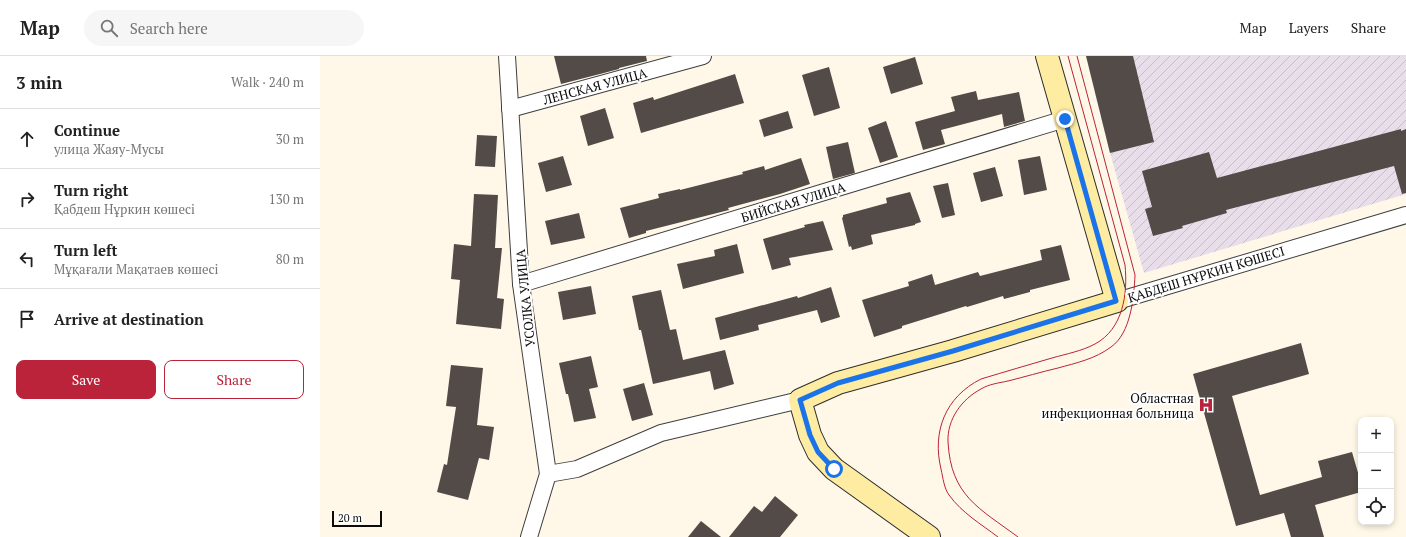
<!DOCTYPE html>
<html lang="en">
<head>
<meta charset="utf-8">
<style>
  body { margin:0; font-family:"PT Serif",serif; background:#f6f6f6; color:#222 }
  .controls { position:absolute; right:12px; bottom:12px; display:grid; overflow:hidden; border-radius:8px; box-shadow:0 2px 6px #0003 }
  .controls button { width:36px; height:36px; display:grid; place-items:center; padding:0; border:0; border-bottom:1px solid #e0e0e0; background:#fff; color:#222; font:20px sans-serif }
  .scale { position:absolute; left:12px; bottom:10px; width:50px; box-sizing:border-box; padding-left:4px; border:2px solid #0b0b0b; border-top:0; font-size:11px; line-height:14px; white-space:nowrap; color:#0b0b0b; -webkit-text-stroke:3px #fff; paint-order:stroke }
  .stop { position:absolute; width:12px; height:12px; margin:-9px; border:3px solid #1a73e8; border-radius:50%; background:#fff }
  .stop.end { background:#1a73e8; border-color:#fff; box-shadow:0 1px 4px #0008 }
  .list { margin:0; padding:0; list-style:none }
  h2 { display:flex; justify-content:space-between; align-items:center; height:52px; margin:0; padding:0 16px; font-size:17px }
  h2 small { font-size:13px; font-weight:400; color:#767676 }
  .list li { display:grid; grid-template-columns:26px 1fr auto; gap:12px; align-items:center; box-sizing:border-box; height:60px; padding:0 16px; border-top:1px solid #e0e0e0 }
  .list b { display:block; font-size:15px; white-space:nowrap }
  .list p { margin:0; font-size:13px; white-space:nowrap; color:#767676 }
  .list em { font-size:13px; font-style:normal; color:#767676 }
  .actions { display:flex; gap:8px; padding:12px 16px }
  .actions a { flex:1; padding:9px 0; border:1px solid #ba2339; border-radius:8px; text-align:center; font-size:14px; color:#ba2339 }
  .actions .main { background:#ba2339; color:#fff }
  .icon { flex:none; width:22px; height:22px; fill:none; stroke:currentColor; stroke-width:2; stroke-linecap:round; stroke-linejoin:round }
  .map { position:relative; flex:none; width:1086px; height:481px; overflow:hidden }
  header { display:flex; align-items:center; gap:24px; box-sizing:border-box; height:56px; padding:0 20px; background:#fff; border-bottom:1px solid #e0e0e0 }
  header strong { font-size:19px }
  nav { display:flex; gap:22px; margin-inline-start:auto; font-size:14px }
  .search { width:280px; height:36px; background:#f6f6f6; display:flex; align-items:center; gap:10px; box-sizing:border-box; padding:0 14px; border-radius:22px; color:#767676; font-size:15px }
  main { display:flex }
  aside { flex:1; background:#fff }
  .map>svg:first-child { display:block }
</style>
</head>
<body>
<header>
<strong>Map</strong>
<div class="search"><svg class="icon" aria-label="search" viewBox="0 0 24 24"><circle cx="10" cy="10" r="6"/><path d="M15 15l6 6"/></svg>Search here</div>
<nav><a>Map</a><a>Layers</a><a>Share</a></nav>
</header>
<main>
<aside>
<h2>3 min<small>Walk · 240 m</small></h2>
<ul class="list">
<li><svg class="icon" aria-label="ahead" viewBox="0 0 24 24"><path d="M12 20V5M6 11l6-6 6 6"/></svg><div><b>Continue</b><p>улица Жаяу-Мусы</p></div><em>30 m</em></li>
<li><svg class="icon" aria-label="right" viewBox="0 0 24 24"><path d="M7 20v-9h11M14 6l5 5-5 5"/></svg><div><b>Turn right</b><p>Қабдеш Нұркин көшесі</p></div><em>130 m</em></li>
<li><svg class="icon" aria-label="left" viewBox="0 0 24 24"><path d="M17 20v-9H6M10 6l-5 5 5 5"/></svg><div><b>Turn left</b><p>Мұқағали Мақатаев көшесі</p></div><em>80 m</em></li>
<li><svg class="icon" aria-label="arrive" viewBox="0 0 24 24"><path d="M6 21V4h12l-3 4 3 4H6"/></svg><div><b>Arrive at destination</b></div></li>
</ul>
<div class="actions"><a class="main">Save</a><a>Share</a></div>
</aside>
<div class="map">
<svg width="1086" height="481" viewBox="0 0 1086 481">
  <defs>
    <pattern id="industrial-furrows" width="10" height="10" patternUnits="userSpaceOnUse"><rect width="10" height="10" fill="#e8deea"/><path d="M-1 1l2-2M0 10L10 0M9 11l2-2" fill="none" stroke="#c6bdc7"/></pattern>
  </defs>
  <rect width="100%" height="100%" fill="#fff8e8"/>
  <path fill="url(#industrial-furrows)" d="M766,0H1086V138L824,217L790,97Z"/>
  <g fill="#534b47">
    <path d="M234,0H326L327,5L299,12V13L280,18L241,28Z"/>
    <path d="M766,0H813L834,86L790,97Z"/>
    <path d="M595,1L603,28L571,38L563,11Z"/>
    <path d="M509,11L520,52L494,60L482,19Z"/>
    <path d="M415,18L424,47L321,77L313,47L333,41L334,44Z"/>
    <path d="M656,35L658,44L699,36L705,65L684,71L682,58L621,74L625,88L603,94L595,66L635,55L631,41Z"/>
    <path d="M285,52L294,82L268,90L260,60Z"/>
    <path d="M468,55L473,72L444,81L439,64Z"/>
    <path d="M566,65L578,101L560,107L548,72Z"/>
    <path d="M1081,73V75L1086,73V137L1082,138L1074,110L906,154L907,157L862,170L863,172L833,180L825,153L832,151L822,115L889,96L897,122Z"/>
    <path d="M157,79L177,80L175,111L155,110Z"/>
    <path d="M528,86L535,117L513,123L506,91Z"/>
    <path d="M243,100L252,129L226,136L218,107Z"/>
    <path d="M720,100L727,134L704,139L698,104Z"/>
    <path d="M481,102L490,128L460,138L408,152L409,154L326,175V177L309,182L300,152L339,142L338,138L360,133V134L423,118L422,116L444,110L445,114Z"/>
    <path d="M675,111L683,140L661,146L653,117Z"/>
    <path d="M628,127L635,159L622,162L613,130Z"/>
    <path d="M590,136L601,166L595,168V169L551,179L553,188L532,194L531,190L529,191L522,162L523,161V159L567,147L566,142Z"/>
    <path d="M154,138L178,139L175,192H182L177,242L184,243L181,273L136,268L140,224L131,223L134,188L151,190Z"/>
    <path d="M259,157L265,182L231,189L225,165Z"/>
    <path d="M503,165L513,194L469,202L471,209L452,214L443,183L485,171L484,169Z"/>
    <path d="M417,188L424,217L363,233L357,208L395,200L394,194Z"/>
    <path d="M741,189L750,224L710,234V236L684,243L683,240L647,251L646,250L582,270V272L554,281L542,244L589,230L588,226L612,218L615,229L658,216L660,220L722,204L720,194Z"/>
    <path d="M271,230L276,258L243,264L238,236Z"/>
    <path d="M511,231L520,261L501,267L497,254L438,269L439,274L400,284L395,262L477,240L478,242Z"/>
    <path d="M341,234L350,274L356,273L363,304L405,294L414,328L394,334L390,315L333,328L321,274H319L312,240Z"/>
    <path d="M981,287L989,318L912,340L940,439L1002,421L998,405L1032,396L1041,427V436L995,449L1004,481H971L964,457L916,470L873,318Z"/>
    <path d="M271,300L278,331L269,333L276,362L254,366L248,338H246L239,307Z"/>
    <path d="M131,309L163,312L157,369L174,371L169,404L159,402L148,444L117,436L124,408L127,409L136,351L126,350Z"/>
    <path d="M324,327L333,359L312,365L303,333Z"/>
    <path d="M455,440L478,459L460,481H409L434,450L442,456Z"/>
    <path d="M381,465L401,481H368Z"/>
  </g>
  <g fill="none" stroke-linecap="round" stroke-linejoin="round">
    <g stroke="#3e3e3e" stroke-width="18">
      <g id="minor">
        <path d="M187,0L201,228L228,418L209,481"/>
        <path d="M190,53L383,0"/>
        <path d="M201,228L745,63"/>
        <path d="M797,245L1086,159"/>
        <path d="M228,418L257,413L341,377L480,344"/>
      </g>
    </g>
    <g stroke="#2d2d2d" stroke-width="24">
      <path id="secondary" d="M609,481L514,413L498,396L490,379L480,344L518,327L633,295L797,245L727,0"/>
    </g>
    <use href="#minor" stroke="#fff" stroke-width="16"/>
    <use href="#secondary" stroke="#ffeca3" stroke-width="22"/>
    <g stroke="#ba2339" stroke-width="1">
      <path d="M678,481C661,468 642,457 629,439C624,432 623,422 621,413C612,376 625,341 661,323C684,316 708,309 732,302C746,298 762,295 775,288C803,273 808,238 805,209L748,0"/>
      <path d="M698,481C659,452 631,440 628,386C627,363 642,343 661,333C669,328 679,327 688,325C704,321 721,316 738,312C756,307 775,303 791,291C811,277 814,241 815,219L757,0"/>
    </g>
  </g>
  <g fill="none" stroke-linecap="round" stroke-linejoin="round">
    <path stroke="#1a73e8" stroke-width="5" d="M514,413L498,396L490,379L480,344L518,327L633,295L796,245L745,63"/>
  </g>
  <defs>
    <g id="hospital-bare" transform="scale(1.2)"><path d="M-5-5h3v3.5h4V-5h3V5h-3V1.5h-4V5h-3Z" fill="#ba2339" stroke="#fff" stroke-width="2.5" paint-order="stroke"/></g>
  </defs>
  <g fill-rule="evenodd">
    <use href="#hospital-bare" x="886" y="349"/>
  </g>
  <g text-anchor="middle" stroke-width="4" stroke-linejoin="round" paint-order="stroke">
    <g font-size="13" fill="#0b0b0b" stroke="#fff">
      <text transform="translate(275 30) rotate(-15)" y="5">ЛЕНСКАЯ УЛИЦА</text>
      <text transform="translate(473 146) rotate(-17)" y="5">БИЙСКАЯ УЛИЦА</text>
      <text transform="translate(886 218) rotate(-17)" y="5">ҚАБДЕШ НҰРКИН КӨШЕСІ</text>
      <text transform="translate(205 242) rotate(-96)" y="5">УСОЛКА УЛИЦА</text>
    </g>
    <g font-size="13" fill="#0b0b0b" stroke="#fff" text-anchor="end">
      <text x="874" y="347">Областная<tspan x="874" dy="15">инфекционная больница</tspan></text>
    </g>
  </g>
</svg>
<div class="controls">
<button>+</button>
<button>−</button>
<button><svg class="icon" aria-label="locate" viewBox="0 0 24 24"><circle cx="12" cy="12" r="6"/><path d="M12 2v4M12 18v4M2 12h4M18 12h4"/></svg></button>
</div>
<div class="scale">20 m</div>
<div class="stop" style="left:514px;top:413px"></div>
<div class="stop end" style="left:745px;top:63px"></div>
</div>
</main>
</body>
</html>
